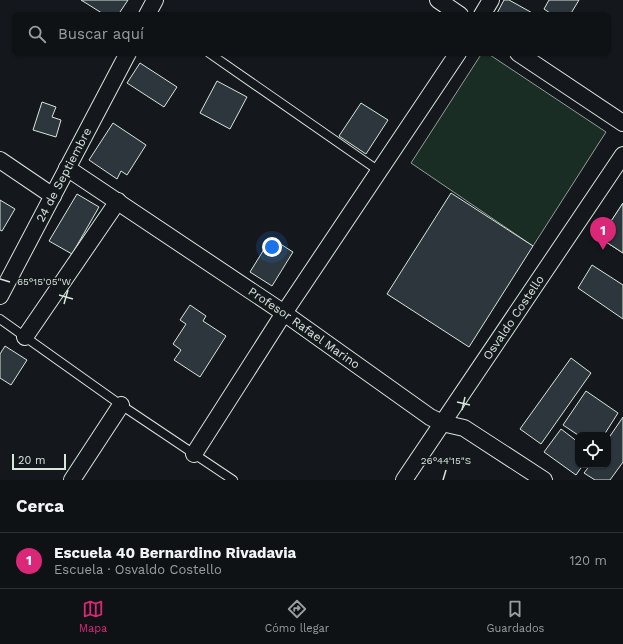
<!DOCTYPE html>
<html lang="es">
<head>
<meta charset="utf-8">
<style>
  body { margin:0; font-family:"Work Sans",sans-serif; background:#1d2022; color:#f1f3f6 }
  .controls { position:absolute; right:12px; bottom:12px; display:grid; overflow:hidden; border-radius:8px; box-shadow:0 1px 3px #0004 }
  .controls button { width:36px; height:36px; display:grid; place-items:center; padding:0; border:0; border-bottom:1px solid #2f3234; background:#0f1215; color:#f1f3f6; font:20px sans-serif }
  .scale { position:absolute; left:12px; bottom:10px; width:54px; box-sizing:border-box; padding-left:4px; border:2px solid #d8e6dc; border-top:0; font-size:11px; line-height:14px; white-space:nowrap; color:#d8e6dc; -webkit-text-stroke:3px #14181c; paint-order:stroke }
  .you { position:absolute; left:272px; top:247px; width:14px; height:14px; margin:-10px; border:3px solid #fff; border-radius:50%; background:#1a73e8; box-shadow:0 0 0 6px #1a73e833 }
  .badge { display:grid; place-items:center; width:26px; height:26px; border-radius:50%; background:#db2777; color:#fff; font-size:13px; font-weight:700 }
  .pin { position:absolute; translate:-50% -33px; filter:drop-shadow(0 1px 2px #0008) }
  .pin::after { content:''; position:absolute; top:21px; width:14px; height:12px; background:inherit; clip-path:polygon(0 0,100% 0,50% 100%) }
  .list { margin:0; padding:0; list-style:none }
  h2 { display:flex; justify-content:space-between; align-items:center; height:52px; margin:0; padding:0 16px; font-size:17px }
  h2 small { font-size:13px; font-weight:400; color:#9b9ea0 }
  .list li { display:grid; grid-template-columns:26px 1fr auto; gap:12px; align-items:center; box-sizing:border-box; height:56px; padding:0 16px; border-top:1px solid #2f3234 }
  .list b { display:block; font-size:15px; white-space:nowrap }
  .list p { margin:0; font-size:13px; white-space:nowrap; color:#9b9ea0 }
  .list em { font-size:13px; font-style:normal; color:#9b9ea0 }
  .icon { flex:none; width:22px; height:22px; fill:none; stroke:currentColor; stroke-width:2; stroke-linecap:round; stroke-linejoin:round }
  .map { position:relative; flex:none; width:623px; height:480px; overflow:hidden }
  .search { position:absolute; background:#0f1215; box-shadow:0 1px 3px #0004; left:12px; right:12px; top:12px; height:44px; display:flex; align-items:center; gap:10px; box-sizing:border-box; padding:0 14px; border-radius:8px; color:#9b9ea0; font-size:15px }
  .sheet { height:108px; background:#0f1215 }
  nav { display:flex; justify-content:space-around; align-items:center; box-sizing:border-box; height:56px; border-top:1px solid #2f3234; background:#0f1215; font-size:11px; color:#9b9ea0 }
  nav a { display:grid; justify-items:center; gap:2px }
  nav .on { color:#db2777 }
  .map>svg:first-child { display:block }
</style>
</head>
<body>
<div class="map">
<svg width="623" height="480" viewBox="0 0 623 480">
  <rect width="100%" height="100%" fill="#14181c"/>
  <path fill="#1a2d24" stroke="#939e99" d="M482,53H487L606,132L533,246L411,163Z"/>
  <g fill="#2c363c" stroke="#d8e6dc">
    <path d="M81,0H128L118,15H105Z"/>
    <path d="M504,0H509L536,15H496Z"/>
    <path d="M549,0H579L570,15H553L544,9Z"/>
    <path d="M140,63L177,87L164,107L127,83Z"/>
    <path d="M217,81L247,97L230,129L200,113Z"/>
    <path d="M42,102L56,107L52,117L61,120L56,137L33,130Z"/>
    <path d="M361,103L388,120L366,154L339,136Z"/>
    <path d="M113,123L146,145L127,175L121,171L117,179L89,160Z"/>
    <path d="M451,193L533,246L469,347L387,294Z"/>
    <path d="M77,194L99,207L72,254L49,241Z"/>
    <path d="M0,200L15,209L2,231L0,230Z"/>
    <path d="M623,203V253L600,238Z"/>
    <path d="M623,203V253L600,238Z"/>
    <path d="M271,238L293,252L272,286L250,272Z"/>
    <path d="M592,265L623,285V319L578,288Z"/>
    <path d="M190,305L206,316L203,321L226,336L200,377L174,360L181,350L173,344L186,324L180,320Z"/>
    <path d="M5,346L27,360L11,385L0,378V354Z"/>
    <path d="M571,358L591,373L541,444L520,429Z"/>
    <path d="M586,391L618,413L604,435H578L563,425Z"/>
    <path d="M623,417V462L610,480H595L584,473L590,465H608V439Z"/>
    <path d="M561,429L578,442V465H583L576,475L544,452Z"/>
  </g>
  <g fill="none" stroke-linecap="round" stroke-linejoin="round">
    <g stroke="#d8e6dc" stroke-width="10">
      <g id="lane">
        <path d="M209,53L379,171"/>
        <path d="M0,319L121,405L233,480"/>
      </g>
    </g>
    <g stroke="#d8e6dc" stroke-width="18">
      <g id="street">
        <path d="M438,0L460,15"/>
        <path d="M147,15L155,0"/>
        <path d="M482,15L491,0"/>
        <path d="M518,53L623,123"/>
        <path d="M0,160L53,196"/>
        <path id="s1" d="M67,168L284,313L430,417L442,423L464,428L544,480"/>
        <path id="s2" d="M0,296L128,53"/>
        <path d="M25,337L118,201"/>
        <path d="M194,454L284,313L458,53"/>
        <path d="M72,480L121,405"/>
        <path id="s3" d="M404,480L623,155"/>
      </g>
    </g>
    <use href="#lane" stroke="#14181c" stroke-width="8"/>
    <use href="#street" stroke="#14181c" stroke-width="16"/>
  </g>
  <path fill="none" stroke="#d8e6dc" stroke-width="1.5" d="M0,279L10,282M59,295L73,299M64,304L68,290M457,402L470,405M462,410L465,397M443,480L446,470"/>
  <g text-anchor="middle" stroke-width="3" stroke-linejoin="round" paint-order="stroke">
    <g font-size="12" fill="#d8e6dc" stroke="#14181c">
      <text dy="4" stroke="none"><textPath href="#s2" startOffset="137">24 de Septiembre</textPath></text>
      <text dy="4" stroke="none"><textPath href="#s3" startOffset="196">Osvaldo Costello</textPath></text>
      <text dy="4" stroke="none"><textPath href="#s1" startOffset="286">Profesor Rafael Marino</textPath></text>
    </g>
  </g>
  <g font-size="10" text-anchor="middle" fill="#d8e6dc" stroke="#14181c" stroke-width="3" stroke-linejoin="round" paint-order="stroke">
    <text x="44" y="285">65°15'05"W</text>
    <text x="446" y="464">26°44'15"S</text>
  </g>
</svg>
<div class="controls">
<button><svg class="icon" aria-label="locate" viewBox="0 0 24 24"><circle cx="12" cy="12" r="6"/><path d="M12 2v4M12 18v4M2 12h4M18 12h4"/></svg></button>
</div>
<div class="scale">20 m</div>
<div class="you"></div>
<div class="pin badge" style="left:603px;top:250px">1</div>
<div class="search"><svg class="icon" aria-label="search" viewBox="0 0 24 24"><circle cx="10" cy="10" r="6"/><path d="M15 15l6 6"/></svg>Buscar aquí</div>
</div>
<section class="sheet">
<h2>Cerca<small></small></h2>
<ul class="list">
<li><span class="badge">1</span><div><b>Escuela 40 Bernardino Rivadavia</b><p>Escuela · Osvaldo Costello</p></div><em>120 m</em></li>
</ul>
</section>
<nav>
<a class="on"><svg class="icon" aria-label="map" viewBox="0 0 24 24"><path d="M3 6l6-2 6 2 6-2v14l-6 2-6-2-6 2zM9 4v14M15 6v14"/></svg>Mapa</a>
<a><svg class="icon" aria-label="directions" viewBox="0 0 24 24"><path d="M12 3l9 9-9 9-9-9zM9 14v-3h6M13 9l2 2-2 2"/></svg>Cómo llegar</a>
<a><svg class="icon" aria-label="saved" viewBox="0 0 24 24"><path d="M7 4h10v16l-5-4-5 4z"/></svg>Guardados</a>
</nav>
</body>
</html>
